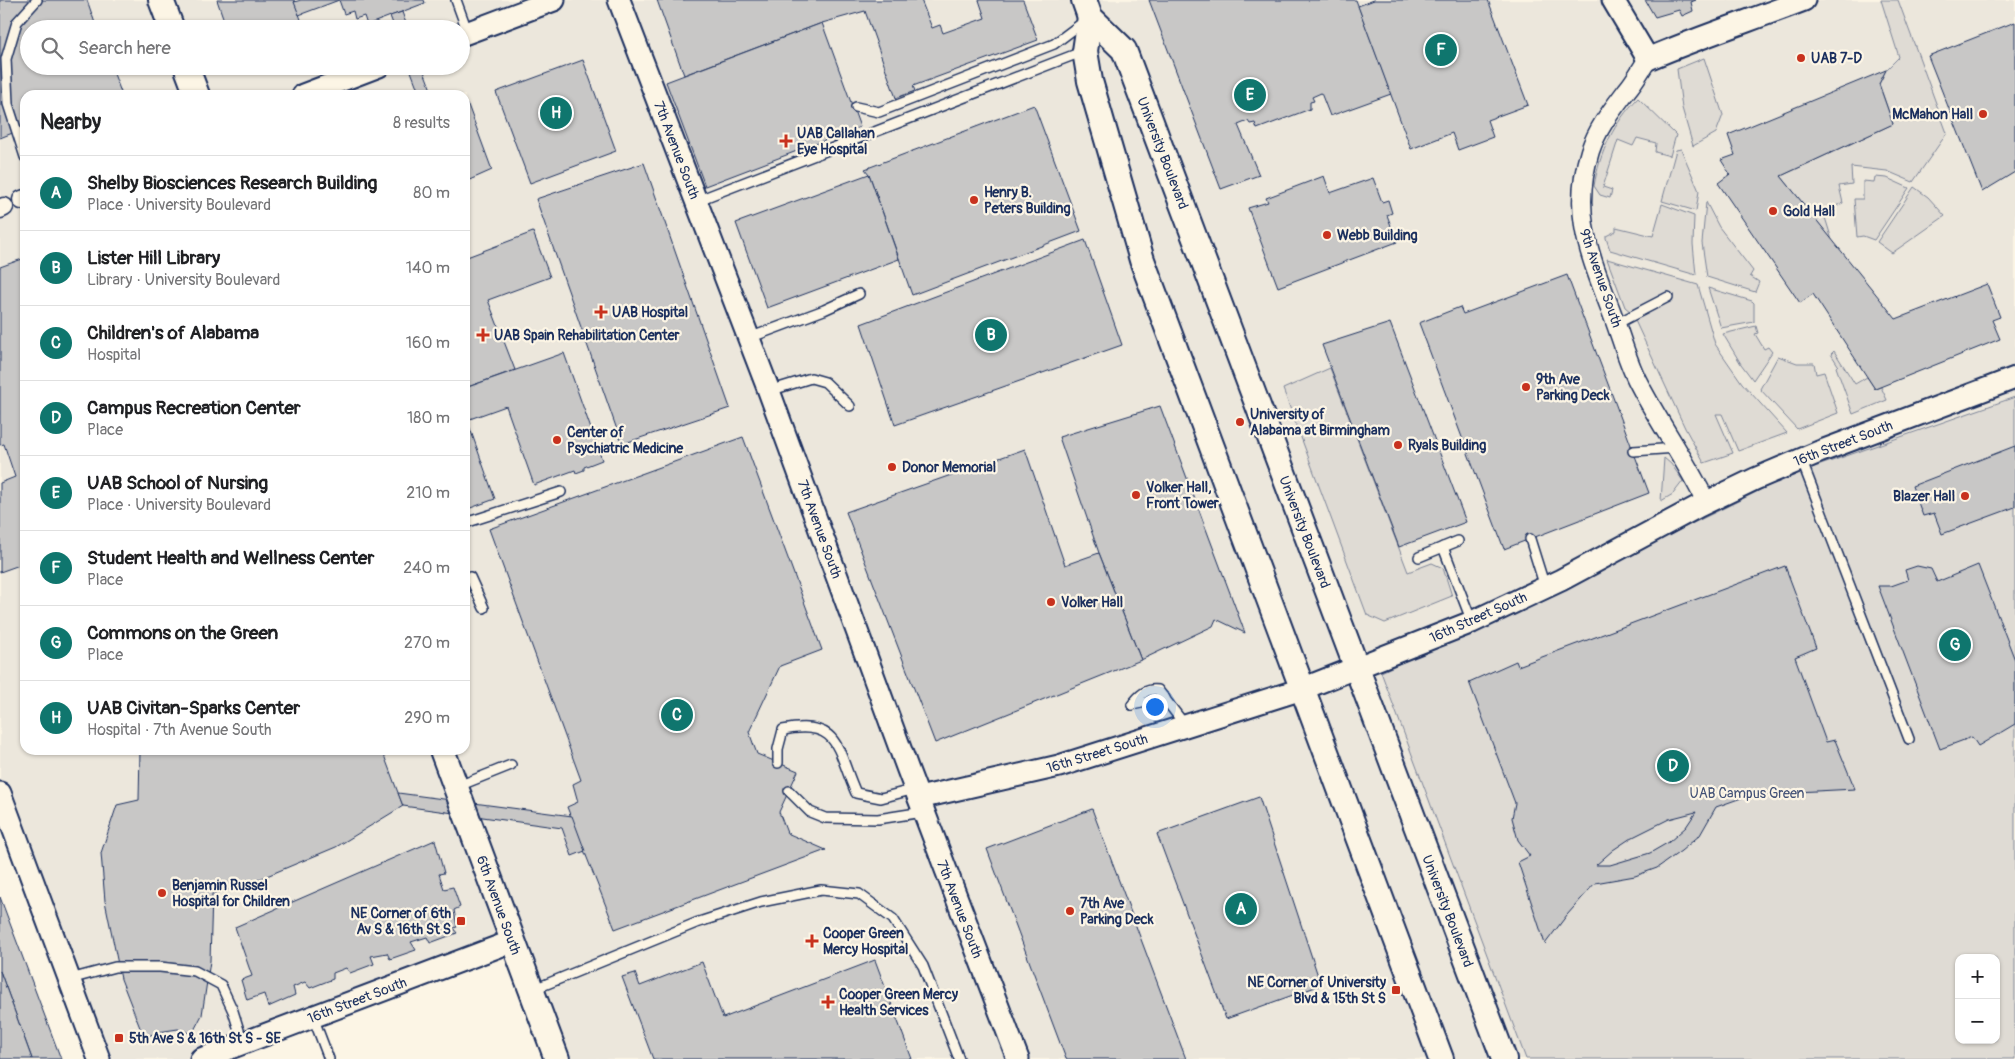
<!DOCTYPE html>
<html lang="en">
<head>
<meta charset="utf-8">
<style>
  body { margin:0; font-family:Pangolin,sans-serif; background:#f2f2f2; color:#202124 }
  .controls { position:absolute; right:15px; bottom:15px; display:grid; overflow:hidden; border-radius:10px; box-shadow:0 1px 4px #0004 }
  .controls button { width:45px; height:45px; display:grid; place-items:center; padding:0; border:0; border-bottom:1px solid #e0e0e0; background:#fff; color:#202124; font:25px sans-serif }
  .you { position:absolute; left:1154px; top:706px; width:18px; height:18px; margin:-12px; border:4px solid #fff; border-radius:50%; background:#1a73e8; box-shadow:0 0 0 8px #1a73e833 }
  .badge { display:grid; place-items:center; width:32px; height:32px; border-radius:50%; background:#0f766e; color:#fff; font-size:16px; font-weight:700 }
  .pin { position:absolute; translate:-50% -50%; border:2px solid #fff; box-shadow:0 1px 5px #0006 }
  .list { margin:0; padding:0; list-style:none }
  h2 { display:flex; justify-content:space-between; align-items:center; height:65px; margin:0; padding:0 20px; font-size:21px }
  h2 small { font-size:16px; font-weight:400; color:#757577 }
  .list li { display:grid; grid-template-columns:32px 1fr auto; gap:15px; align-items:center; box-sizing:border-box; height:75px; padding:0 20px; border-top:1px solid #e0e0e0 }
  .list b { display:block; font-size:19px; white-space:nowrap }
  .list p { margin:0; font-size:16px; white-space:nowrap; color:#757577 }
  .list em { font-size:16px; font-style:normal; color:#757577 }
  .icon { flex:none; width:28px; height:28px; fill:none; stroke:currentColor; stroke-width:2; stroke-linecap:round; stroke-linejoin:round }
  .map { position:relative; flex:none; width:2015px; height:1059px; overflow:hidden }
  .search { position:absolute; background:#fff; box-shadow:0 1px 4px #0004; left:20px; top:20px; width:450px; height:55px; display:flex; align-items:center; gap:12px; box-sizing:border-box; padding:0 18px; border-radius:28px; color:#757577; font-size:19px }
  .panel { position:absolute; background:#fff; box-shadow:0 1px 4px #0004; left:20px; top:90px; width:450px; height:665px; border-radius:15px }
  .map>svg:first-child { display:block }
</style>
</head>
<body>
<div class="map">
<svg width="2015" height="1059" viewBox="0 0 2015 1059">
  <rect width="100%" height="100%" fill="#fcf5e5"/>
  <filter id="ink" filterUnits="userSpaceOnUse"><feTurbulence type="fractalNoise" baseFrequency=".02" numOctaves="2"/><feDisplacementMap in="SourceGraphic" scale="10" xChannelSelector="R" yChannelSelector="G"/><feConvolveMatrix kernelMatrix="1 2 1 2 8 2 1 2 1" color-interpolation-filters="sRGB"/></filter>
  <g filter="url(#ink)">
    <path fill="#ece7dc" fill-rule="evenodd" d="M0,0H2015V1059H557L513,941L201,1059H99L0,790ZM29,29H461V66H29ZM25,95H465V750H25ZM1959,958H1996V1040H1959Z"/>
    <g fill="#dfdbd4" stroke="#7d8599" fill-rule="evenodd">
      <path d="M1881,0H1898L1947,133L1913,182L1887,171L1851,167L1852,184L1839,186L1843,203L1823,211L1832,240L1781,176L1893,124L1879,84L1886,70L1899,57Z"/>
      <path d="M1704,58L1723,115L1716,133L1693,146L1682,108L1677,69Z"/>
      <path d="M1638,98L1676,135L1670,156L1655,152L1656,143L1637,138L1633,146L1618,140L1603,187L1612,190L1610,198L1600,195L1594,186C1600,151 1614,123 1638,98Z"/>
      <path d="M1681,149L1699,191L1696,211L1662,201L1676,150Z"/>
      <path d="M1875,177L1887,178L1909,188L1874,240L1863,236L1857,237L1854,199H1863V181L1874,182Z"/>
      <path d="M1914,187L1928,197L1945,216L1892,253L1877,242Z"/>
      <path d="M1706,202L1719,227L1753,271L1750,276L1759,282L1755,292L1707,277L1702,243Z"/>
      <path d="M1662,204L1694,216L1693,244L1696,275L1610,250L1606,238V236L1616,231V227L1653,236Z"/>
      <path d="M1607,259L1698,285L1715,344L1742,383L1787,433L1738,451L1722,414H1716L1733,453L1704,463L1685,428L1631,312L1625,307Z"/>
      <path d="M1708,288L1752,301L1754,303V322L1721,328Z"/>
      <path d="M1756,326L1758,333L1755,334L1764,349L1768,347L1772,352L1753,380L1741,364L1723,334Z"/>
      <path d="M1834,351L1855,384L1867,377L1875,389L1881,387L1887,400L1853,414L1836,367L1838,365L1831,354Z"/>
      <path d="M1778,356L1797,363H1814L1816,374L1824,372L1838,413L1797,429L1760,389Z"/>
      <path d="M1330,368L1408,572L1432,563L1443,568L1452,596L1385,623L1367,615L1283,389Z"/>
      <path d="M2015,397V1059H1526L1381,672L1539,599L1789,476ZM1959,958H1996V1040H1959Z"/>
      <path d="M1664,458L1671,464L1683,481L1673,494L1661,501Z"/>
    </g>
    <g fill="#c8c7c6" stroke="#1b2f5e" fill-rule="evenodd">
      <path d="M0,0H87L97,29H29V66H111L122,95H25V128L0,138Z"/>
      <path d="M217,0H294L304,28L227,29Z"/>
      <path d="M301,0H424L425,3L367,25L364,16L355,19L353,11L344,14L339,0L299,15L294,2Z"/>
      <path d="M657,0H921L932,28L940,25L943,33L985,18L979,0H1023L1038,40L913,86L915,91L896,98L865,11L822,23L684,75Z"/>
      <path d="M1149,0H1356L1391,94L1330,116L1321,93L1312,97L1314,101L1310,102V109L1257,129L1255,123L1250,124L1248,121L1238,125L1259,175L1221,189Z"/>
      <path d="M1374,0H1488L1528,105L1487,120L1493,137L1458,150L1452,133L1411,149L1358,6Z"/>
      <path d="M1645,0H1696L1691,2L1693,11L1682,16L1679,10L1655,17Z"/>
      <path d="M402,12L408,29H395L390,16Z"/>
      <path d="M2015,22V172L1982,192L1928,56Z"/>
      <path d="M822,23L860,127L705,186L666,82Z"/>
      <path d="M583,60L616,151L530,183L496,92Z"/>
      <path d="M409,66H422L433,95H420Z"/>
      <path d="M1886,70L1879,84L1893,124L1781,176L1896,319L1987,284L2000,317L1992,320L2000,339L1875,389L1813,294L1800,303L1718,183L1730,174L1721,160L1735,155L1728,135Z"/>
      <path d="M468,105L492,170L465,182V106Z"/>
      <path d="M1034,105L1081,231L912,295L869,174L865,169Z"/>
      <path d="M644,163L730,408L622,444L536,199Z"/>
      <path d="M869,174L899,259L767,308L736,223Z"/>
      <path d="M1324,176L1330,193L1373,178L1382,202L1388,200L1392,213L1387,215L1397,242L1278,287L1248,208L1268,202L1266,198Z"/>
      <path d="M533,232L550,277L488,300L515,370L465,388V250L467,257Z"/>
      <path d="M1085,240L1122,345L895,425L861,324Z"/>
      <path d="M25,258V563L0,572V483L15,477L4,444L0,445V267Z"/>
      <path d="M1567,275L1649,493L1504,549L1419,323L1460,307L1463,314Z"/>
      <path d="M1390,323L1466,522L1399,547L1322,345Z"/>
      <path d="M564,353L602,460L584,467V470L576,473L575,470L534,485L506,406L467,420L495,499L465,510V388Z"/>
      <path d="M1160,406L1245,633L1216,619L1213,626L1141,660L1099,553L1059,437Z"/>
      <path d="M743,437L822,650L780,666L749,732L757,754L798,771L779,812L787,833L826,850L615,929L567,807L578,802L573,784L581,780L489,529Z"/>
      <path d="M2015,446V507L1942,534L1934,513L1923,516L1912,486Z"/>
      <path d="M1025,449L1065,565L1099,553L1141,660L935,743L846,512Z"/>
      <path d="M1978,565L2015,660V724L1978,746L1972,737L1940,749L1878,586H1891L1908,580L1905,570L1917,566L1931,569L1937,582Z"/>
      <path d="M1785,566L1816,648L1795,657L1826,742L1835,740L1855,789L1777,793L1744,797L1716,807L1700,835L1681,851L1657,868L1635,876L1595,883L1567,915L1545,944L1518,862L1530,856L1518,840L1512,818L1515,803L1469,682L1516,661L1518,666ZM1696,812L1686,827L1669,842L1650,853L1610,865H1596L1613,850L1631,838L1669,819Z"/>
      <path d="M140,750H382L403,806L336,847L243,886L212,894L210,961L202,1015L192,1034L178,1029L158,1032L144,1038L121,979L105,901L101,853L117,805L139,800Z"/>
      <path d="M398,793L572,816L585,851L572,856L562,828L403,806Z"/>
      <path d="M1259,797L1321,985L1226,1019L1157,834Z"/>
      <path d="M1092,809L1186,1059H1066L987,849Z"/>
      <path d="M435,840L444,873L439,874L444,889L453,887L460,907L454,910L457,927L453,928L457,933L430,943L427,937L411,942L416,950L390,959L387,953L371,956L374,964L350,973L346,968L333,973V979L310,988L305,982L293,987L295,995L268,1007L264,994L247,1000L241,980L252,976L235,927Z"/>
      <path d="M0,897L61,1059H32L0,971Z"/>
      <path d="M875,960L912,1059H653L622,977L635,973L640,986L702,962L723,1018Z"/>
      <path d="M0,971L32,1059H0Z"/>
    </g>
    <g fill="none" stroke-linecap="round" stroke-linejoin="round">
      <g stroke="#1b2f5e" stroke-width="12">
        <g id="service">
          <path d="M456,0L468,33"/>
          <path d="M856,107L879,112L1054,44L1086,20"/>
          <path d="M25,157L8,104L6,59L17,22L37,0"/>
          <path d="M696,201L1084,51"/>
          <path d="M1616,324L1668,297"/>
          <path d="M749,338L824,310L859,294"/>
          <path d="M769,391L811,378L825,382L850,406"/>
          <path d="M1633,451L1677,448"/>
          <path d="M1801,459L1909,739"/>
          <path d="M465,523L561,492"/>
          <path d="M1530,539L1545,587"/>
          <path d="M1443,547L1472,622"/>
          <path d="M1419,557L1458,541"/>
          <path d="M465,578L470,577L484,608"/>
          <path d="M1132,705C1138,696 1147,688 1158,690L1185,725"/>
          <path d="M1132,705L1165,698"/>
          <path d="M778,763V749L783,730C841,718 837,752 856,793L881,798L915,789"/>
          <path d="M456,787L511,765"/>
          <path d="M789,791L810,812L825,818L878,819L923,812"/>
          <path d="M70,979L115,967H160L195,971L221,985L233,1011L243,1043"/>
          <path d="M532,990L696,923L761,902L821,890L859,894L893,919L923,966L959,1059"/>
          <path d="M313,1017L329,1059"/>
        </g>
      </g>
      <g stroke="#1b2f5e" stroke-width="21">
        <g id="minor">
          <path d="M1648,59C1641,69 1635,81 1627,90C1612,110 1598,127 1590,151C1570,215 1591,257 1613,316C1621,337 1627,360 1637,380C1658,422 1686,460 1706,502"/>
          <path d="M22,200L25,199"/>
          <path d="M0,209L4,207"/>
        </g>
      </g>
      <g stroke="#1b2f5e" stroke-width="25">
        <g id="tertiary">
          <path d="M619,0L769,391L908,770L1018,1059"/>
          <path d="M1613,0L1648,59C1699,37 1752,20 1804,0"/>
          <path d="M461,35L554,0"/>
          <path d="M303,95L379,66"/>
          <path d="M0,793L99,1059"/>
          <path d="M919,798L1059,766L1302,689L1472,622L1561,580L1699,506L1755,479L1819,452L2015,378"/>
          <path d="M201,1059L513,941"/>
        </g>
      </g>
      <g stroke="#1b2f5e" stroke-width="28">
        <g id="secondary">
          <path d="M161,0L172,29"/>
          <path d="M1084,0L1090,17L1124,50L1504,1059"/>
          <path d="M1090,17L1085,51L1090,81L1142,260L1441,1059"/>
          <path d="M186,66L197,95"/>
          <path d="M442,750L557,1059"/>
        </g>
      </g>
      <use href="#service" stroke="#fcf5e5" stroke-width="9"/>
      <use href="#minor" stroke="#fcf5e5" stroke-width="18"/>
      <use href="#tertiary" stroke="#fcf5e5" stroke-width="21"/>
      <use href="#secondary" stroke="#fcf5e5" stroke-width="24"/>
    </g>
  </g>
  <g fill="#c8321e" stroke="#fcf5e5" stroke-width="2">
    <circle cx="1801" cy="58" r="5"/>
    <circle cx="1983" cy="114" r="5"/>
    <path d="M783.5 133.5h5v5h5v5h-5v5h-5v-5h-5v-5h5z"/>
    <circle cx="974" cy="200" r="5"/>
    <circle cx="1773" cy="211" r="5"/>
    <circle cx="1327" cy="235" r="5"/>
    <path d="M598.5 304.5h5v5h5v5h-5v5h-5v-5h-5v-5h5z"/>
    <path d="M480.5 327.5h5v5h5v5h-5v5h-5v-5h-5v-5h5z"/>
    <circle cx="1526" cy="387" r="5"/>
    <circle cx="1240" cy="422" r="5"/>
    <circle cx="557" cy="440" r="5"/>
    <circle cx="1398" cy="445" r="5"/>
    <circle cx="892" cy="467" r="5"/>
    <circle cx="1136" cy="495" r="5"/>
    <circle cx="1965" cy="496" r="5"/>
    <circle cx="1051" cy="602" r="5"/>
    <circle cx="162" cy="893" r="5"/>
    <circle cx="1070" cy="911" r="5"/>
    <rect x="456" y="916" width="10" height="10" rx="2.5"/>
    <path d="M809.5 933.5h5v5h5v5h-5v5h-5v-5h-5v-5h5z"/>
    <rect x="1391" y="985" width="10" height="10" rx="2.5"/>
    <path d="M825.5 994.5h5v5h5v5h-5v5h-5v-5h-5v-5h5z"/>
    <rect x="114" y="1033" width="10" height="10" rx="2.5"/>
  </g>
  <g text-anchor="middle" stroke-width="4.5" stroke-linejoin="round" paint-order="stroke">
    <g font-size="14" font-weight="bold" fill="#1b2f5e" stroke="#fcf5e5" text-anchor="start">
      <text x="1811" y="63">UAB 7-D</text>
      <text x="1973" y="119" text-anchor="end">McMahon Hall</text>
      <text x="797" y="138">UAB Callahan<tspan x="797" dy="16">Eye Hospital</tspan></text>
      <text x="984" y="197">Henry B.<tspan x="984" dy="16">Peters Building</tspan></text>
      <text x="1783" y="216">Gold Hall</text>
      <text x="1337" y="240">Webb Building</text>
      <text x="612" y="317">UAB Hospital</text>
      <text x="494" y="340">UAB Spain Rehabilitation Center</text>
      <text x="1536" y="384">9th Ave<tspan x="1536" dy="16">Parking Deck</tspan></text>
      <text x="1250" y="419">University of<tspan x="1250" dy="16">Alabama at Birmingham</tspan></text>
      <text x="567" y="437">Center of<tspan x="567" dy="16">Psychiatric Medicine</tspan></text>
      <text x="1408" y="450">Ryals Building</text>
      <text x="902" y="472">Donor Memorial</text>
      <text x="1146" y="492">Volker Hall,<tspan x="1146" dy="16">Front Tower</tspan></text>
      <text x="1955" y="501" text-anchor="end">Blazer Hall</text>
      <text x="1061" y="607">Volker Hall</text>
      <text x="172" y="890">Benjamin Russel<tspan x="172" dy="16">Hospital for Children</tspan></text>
      <text x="1080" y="908">7th Ave<tspan x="1080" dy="16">Parking Deck</tspan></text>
      <text x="451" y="918" text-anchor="end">NE Corner of 6th<tspan x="451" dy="16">Av S &amp; 16th St S</tspan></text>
      <text x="823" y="938">Cooper Green<tspan x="823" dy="16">Mercy Hospital</tspan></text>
      <text x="1386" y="987" text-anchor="end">NE Corner of University<tspan x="1386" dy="16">Blvd &amp; 15th St S</tspan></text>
      <text x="839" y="999">Cooper Green Mercy<tspan x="839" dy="16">Health Services</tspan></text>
      <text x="129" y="1043">5th Ave S &amp; 16th St S - SE</text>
    </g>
    <g font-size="14" fill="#1b2f5e" stroke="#fcf5e5">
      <text transform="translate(677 150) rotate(69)" y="5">7th Avenue South</text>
      <text transform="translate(1163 153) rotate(69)" y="5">University Boulevard</text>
      <text transform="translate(1601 278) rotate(71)" y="5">9th Avenue South</text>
      <text transform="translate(1843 443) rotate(-21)" y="5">16th Street South</text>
      <text transform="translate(820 529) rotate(70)" y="5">7th Avenue South</text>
      <text transform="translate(1305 532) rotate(69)" y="5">University Boulevard</text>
      <text transform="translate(1478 617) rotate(-24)" y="5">16th Street South</text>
      <text transform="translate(1097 753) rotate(-17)" y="5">16th Street South</text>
      <text transform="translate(499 905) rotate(70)" y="5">6th Avenue South</text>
      <text transform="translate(960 909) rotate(69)" y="5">7th Avenue South</text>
      <text transform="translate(1448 911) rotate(69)" y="5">University Boulevard</text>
      <text transform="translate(357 1000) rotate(-21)" y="5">16th Street South</text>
    </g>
    <g font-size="14" fill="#425176" stroke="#fcf5e5">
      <text x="1747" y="798">UAB Campus Green</text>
    </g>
  </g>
</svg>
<div class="controls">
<button>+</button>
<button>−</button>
</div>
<div class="you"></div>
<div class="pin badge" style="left:1241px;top:909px">A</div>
<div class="pin badge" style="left:991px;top:335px">B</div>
<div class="pin badge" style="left:677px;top:715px">C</div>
<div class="pin badge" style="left:1673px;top:766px">D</div>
<div class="pin badge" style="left:1250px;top:95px">E</div>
<div class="pin badge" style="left:1441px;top:50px">F</div>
<div class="pin badge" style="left:1955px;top:645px">G</div>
<div class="pin badge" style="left:556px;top:113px">H</div>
<div class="search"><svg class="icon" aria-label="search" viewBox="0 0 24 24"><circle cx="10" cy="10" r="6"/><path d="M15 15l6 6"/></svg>Search here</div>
<section class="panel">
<h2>Nearby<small>8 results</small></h2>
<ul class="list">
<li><span class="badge">A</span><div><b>Shelby Biosciences Research Building</b><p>Place · University Boulevard</p></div><em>80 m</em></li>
<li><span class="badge">B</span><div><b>Lister Hill Library</b><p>Library · University Boulevard</p></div><em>140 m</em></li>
<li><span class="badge">C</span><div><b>Children's of Alabama</b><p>Hospital</p></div><em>160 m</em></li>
<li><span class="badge">D</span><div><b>Campus Recreation Center</b><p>Place</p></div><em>180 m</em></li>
<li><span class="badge">E</span><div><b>UAB School of Nursing</b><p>Place · University Boulevard</p></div><em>210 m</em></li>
<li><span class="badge">F</span><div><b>Student Health and Wellness Center</b><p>Place</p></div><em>240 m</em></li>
<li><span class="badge">G</span><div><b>Commons on the Green</b><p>Place</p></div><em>270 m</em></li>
<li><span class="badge">H</span><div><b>UAB Civitan-Sparks Center</b><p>Hospital · 7th Avenue South</p></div><em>290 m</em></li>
</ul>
</section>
</div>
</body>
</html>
